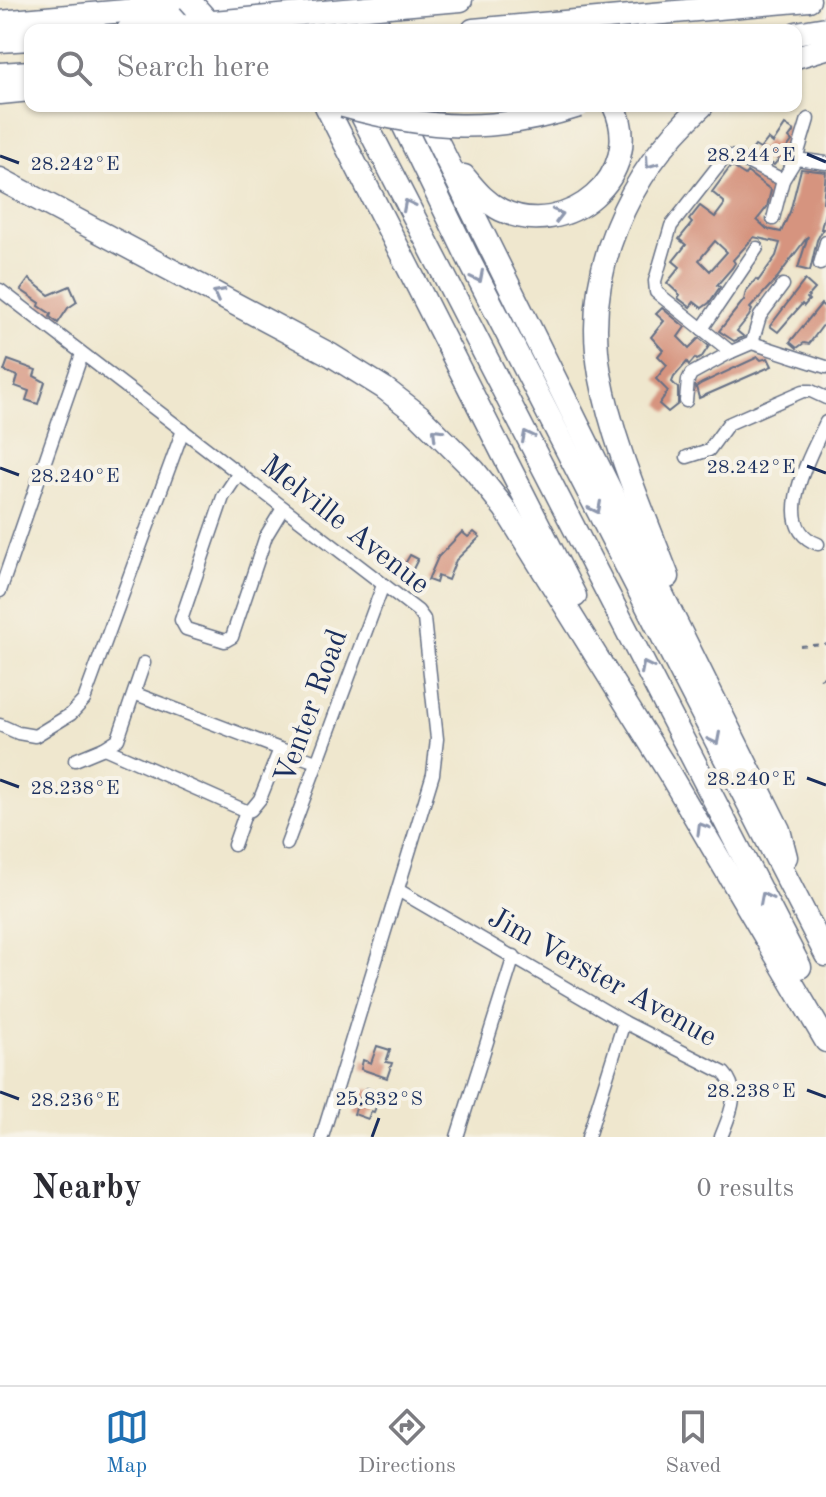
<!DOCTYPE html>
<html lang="en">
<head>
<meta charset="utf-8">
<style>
  body { margin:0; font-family:"Old Standard TT",serif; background:#f7f7f7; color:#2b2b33 }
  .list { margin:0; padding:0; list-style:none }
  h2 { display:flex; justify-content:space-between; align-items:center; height:104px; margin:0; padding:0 32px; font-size:34px }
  h2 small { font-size:26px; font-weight:400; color:#7c7c81 }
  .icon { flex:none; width:44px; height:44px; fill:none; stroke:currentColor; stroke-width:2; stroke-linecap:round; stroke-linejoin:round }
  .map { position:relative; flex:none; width:826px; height:1137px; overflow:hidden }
  .search { position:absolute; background:#fff; box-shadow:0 2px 6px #0004; left:24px; right:24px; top:24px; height:88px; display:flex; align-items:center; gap:20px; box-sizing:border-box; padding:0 28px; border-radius:16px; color:#7c7c81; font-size:30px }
  .sheet { height:248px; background:#fff }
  nav { display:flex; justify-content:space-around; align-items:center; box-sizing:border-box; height:112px; border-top:2px solid #e1e1e2; background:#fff; font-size:22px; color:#7c7c81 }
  nav a { display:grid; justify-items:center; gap:4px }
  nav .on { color:#1f6fb2 }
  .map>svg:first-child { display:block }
</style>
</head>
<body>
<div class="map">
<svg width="826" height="1137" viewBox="0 0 826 1137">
  <rect width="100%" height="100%" fill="#f7f3e8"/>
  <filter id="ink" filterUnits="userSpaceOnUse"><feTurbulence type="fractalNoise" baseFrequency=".0125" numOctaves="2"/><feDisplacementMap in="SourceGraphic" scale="16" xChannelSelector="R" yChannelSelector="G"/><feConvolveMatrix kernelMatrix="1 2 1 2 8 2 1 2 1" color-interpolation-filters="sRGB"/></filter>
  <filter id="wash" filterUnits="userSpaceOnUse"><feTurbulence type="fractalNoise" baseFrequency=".006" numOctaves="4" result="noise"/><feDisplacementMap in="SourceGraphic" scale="32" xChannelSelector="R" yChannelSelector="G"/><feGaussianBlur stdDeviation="1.8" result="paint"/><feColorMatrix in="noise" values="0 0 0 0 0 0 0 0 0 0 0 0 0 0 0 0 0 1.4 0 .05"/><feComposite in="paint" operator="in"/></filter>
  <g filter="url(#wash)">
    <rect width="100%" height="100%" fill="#efe7ce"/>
    <g id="blocks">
      <g fill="#d6947f" fill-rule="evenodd">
        <path d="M785,125L794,131L789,138L792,141L784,152L788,155L783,162L779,159L774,165L750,153L755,146L760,149L768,139L773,143Z"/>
        <path d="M731,166L745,175L747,172L771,190L767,207L757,220L767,229L781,232L790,212L801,169L826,172L823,202L826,203V208L821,229H823L817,240L810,271L798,268L808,236L777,278L750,308L752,310L749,316L737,331L744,337L734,341L719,331L744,300L746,291L756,279L758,281L776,256L780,243L754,237L733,260L735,263L732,268L717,285L720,287L709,303L702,308L694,302L690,307L678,298L680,295L667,283L680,267L673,261L686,245L679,239L692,223L689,220L700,206L715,217L724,205V202L712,192ZM715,241L727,252L710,271L699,260Z"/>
        <path d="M29,279L49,295L70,286L77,302L68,308L58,323L50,317L51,314L39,306L40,303L21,290Z"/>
        <path d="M805,280L815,289L807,298L809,300L804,306L802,304L778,332L770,326Z"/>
        <path d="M821,304L826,308V321L809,344L804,343L797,348L790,342Z"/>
        <path d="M662,308L685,327L678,337L689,348L699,338L709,346L701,358L697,360L695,358L689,365L687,362L674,377L672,382L678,388V404L668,412L659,404L668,391L656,379L667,365L658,356L663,350L651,337L664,321L656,314Z"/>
        <path d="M758,357L761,360L768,358L772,366L699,398L696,387L702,383Z"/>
        <path d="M8,360L36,370L34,376L45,382L38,404L26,400L29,391L15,386L18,376L4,371Z"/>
        <path d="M462,532L468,537L474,532L480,537L456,560L448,580L438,576L436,583L428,580L438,557Z"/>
        <path d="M410,555L418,559L407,581L398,576Z"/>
        <path d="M377,1046L390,1050L386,1062L392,1063L387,1078L361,1069L363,1060L371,1063Z"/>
        <path d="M367,1088L379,1092L380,1096L374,1112L371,1111L368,1119L354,1114L362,1093Z"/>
      </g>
    </g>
  </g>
  <g filter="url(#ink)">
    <use href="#blocks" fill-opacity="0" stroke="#656f85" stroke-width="2"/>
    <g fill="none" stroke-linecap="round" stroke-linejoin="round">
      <g stroke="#656f85" stroke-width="15">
        <g id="street">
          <path d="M796,159L826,163"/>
          <path d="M773,219L783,180L796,159L808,119"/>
          <path d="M820,264L826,242"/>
          <path d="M0,290L418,611L424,619L437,739L433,774L322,1137"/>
          <path d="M702,329L757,248"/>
          <path d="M752,343L760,316L783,285"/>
          <path d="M731,352L656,292L655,281L671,226L726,156L737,157L783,180"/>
          <path d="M686,401L688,380L691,374L731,352L752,343L826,367"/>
          <path d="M687,457L709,450L728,424L803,391H811L826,398"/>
          <path d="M239,473L223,497L181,620L186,629L225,641L232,637L266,536L283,508"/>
          <path d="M818,544C768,526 813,451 826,422"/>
          <path d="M0,591L82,354"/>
          <path d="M144,663L118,739L104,748L246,811"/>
          <path d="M136,694L280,749L260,799L251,810L246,811L234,845"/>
          <path d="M0,725L18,733L35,736L71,714L84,700L183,430"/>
          <path d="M280,749L316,762"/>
          <path d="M75,760L104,748"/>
          <path d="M287,844L383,585"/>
          <path d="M398,890L624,1022L724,1073C742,1092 729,1116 721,1137"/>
          <path d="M457,1137L514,956"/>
          <path d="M588,1137L624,1022"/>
        </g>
      </g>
      <g stroke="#656f85" stroke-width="25">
        <g id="highway">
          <path d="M271,0L287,30"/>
          <path d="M303,0L318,30"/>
          <path d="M337,0L353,30"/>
          <path d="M365,0L381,30"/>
          <path d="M400,5L461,0"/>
          <path d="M0,22L250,0"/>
          <path d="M128,30L191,24"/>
          <path d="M473,30L809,0"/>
          <path d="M796,33L826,28"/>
          <path d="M0,41L30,39"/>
          <path d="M796,57L826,48"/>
          <path d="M0,74L30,72"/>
          <path d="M0,93L30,90"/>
          <path d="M326,106L575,596"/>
          <path d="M357,106L800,967"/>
          <path d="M394,106L467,256L826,955"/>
          <path d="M420,106L779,830L786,857"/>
          <path d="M464,176C475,189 485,202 501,210C566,242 647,175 614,106"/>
          <path d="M0,179L331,355L384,388L420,416L474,470L505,509L669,773L826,1041"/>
          <path d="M668,577C643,511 613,444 600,374C582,272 628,173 702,106"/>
        </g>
      </g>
      <g stroke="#656f85" stroke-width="2" stroke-dasharray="6 6" stroke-linecap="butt">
        <path d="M800,646L826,644"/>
        <path d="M820,679L826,676"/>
      </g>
      <use href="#street" stroke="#fff" stroke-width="12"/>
      <use href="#highway" stroke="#fff" stroke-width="22"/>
      <g stroke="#656f85" stroke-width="25" stroke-linecap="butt">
        <g id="highway-bridge">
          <path d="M189,0L215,29"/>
          <path d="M191,24L400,5"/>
          <path d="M343,106C430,130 492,134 579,106"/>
        </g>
      </g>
      <use href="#highway-bridge" stroke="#fff" stroke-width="22"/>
    </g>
    <defs><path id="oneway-chevron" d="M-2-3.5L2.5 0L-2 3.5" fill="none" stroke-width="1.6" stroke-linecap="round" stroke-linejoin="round" transform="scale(2)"/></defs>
    <g stroke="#8d97ae">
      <use href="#oneway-chevron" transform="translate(650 163) rotate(125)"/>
      <use href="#oneway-chevron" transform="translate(408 205) rotate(-117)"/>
      <use href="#oneway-chevron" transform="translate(558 215) rotate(-14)"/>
      <use href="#oneway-chevron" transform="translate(478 277) rotate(63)"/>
      <use href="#oneway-chevron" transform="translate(218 294) rotate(-152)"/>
      <use href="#oneway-chevron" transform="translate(437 433) rotate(-135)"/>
      <use href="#oneway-chevron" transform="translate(527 436) rotate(-117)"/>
      <use href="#oneway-chevron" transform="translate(596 508) rotate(63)"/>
      <use href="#oneway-chevron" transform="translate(646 667) rotate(-117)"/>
      <use href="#oneway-chevron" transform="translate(715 739) rotate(63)"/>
      <use href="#oneway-chevron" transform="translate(702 828) rotate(-121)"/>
      <use href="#oneway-chevron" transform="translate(765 898) rotate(-117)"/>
    </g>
  </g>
  <path fill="none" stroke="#1b2f5e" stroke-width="3" d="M807,154L826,162M0,156L19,163M807,466L826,473M0,468L19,475M807,778L826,785M0,780L19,787M807,1090L826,1097M0,1092L19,1099M372,1137L379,1118"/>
  <g text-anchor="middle" stroke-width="8" stroke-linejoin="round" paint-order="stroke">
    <g font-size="30" fill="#1b2f5e" stroke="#f7f3e8">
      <text transform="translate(346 524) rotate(38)" y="10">Melville Avenue</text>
      <text transform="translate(310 706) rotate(-70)" y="10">Venter Road</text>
      <text transform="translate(603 976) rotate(29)" y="10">Jim Verster Avenue</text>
    </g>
  </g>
  <g font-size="20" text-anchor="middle" fill="#1b2f5e" stroke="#f7f3e8" stroke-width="8" stroke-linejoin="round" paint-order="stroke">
    <text x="751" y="161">28.244°E</text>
    <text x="75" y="170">28.242°E</text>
    <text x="751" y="473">28.242°E</text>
    <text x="75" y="482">28.240°E</text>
    <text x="751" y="785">28.240°E</text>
    <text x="75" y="794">28.238°E</text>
    <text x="751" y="1097">28.238°E</text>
    <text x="379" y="1105">25.832°S</text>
    <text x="75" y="1106">28.236°E</text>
  </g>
</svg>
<div class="search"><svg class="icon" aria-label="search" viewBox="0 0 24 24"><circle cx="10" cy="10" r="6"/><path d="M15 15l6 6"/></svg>Search here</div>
</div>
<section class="sheet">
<h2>Nearby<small>0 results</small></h2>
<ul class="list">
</ul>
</section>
<nav>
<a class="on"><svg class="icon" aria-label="map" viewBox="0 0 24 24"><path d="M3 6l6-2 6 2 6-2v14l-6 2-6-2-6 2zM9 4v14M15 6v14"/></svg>Map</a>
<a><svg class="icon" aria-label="directions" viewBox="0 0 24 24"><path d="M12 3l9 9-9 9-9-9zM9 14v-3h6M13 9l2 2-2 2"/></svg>Directions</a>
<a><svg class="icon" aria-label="saved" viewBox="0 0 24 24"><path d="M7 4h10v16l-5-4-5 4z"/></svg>Saved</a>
</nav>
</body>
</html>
